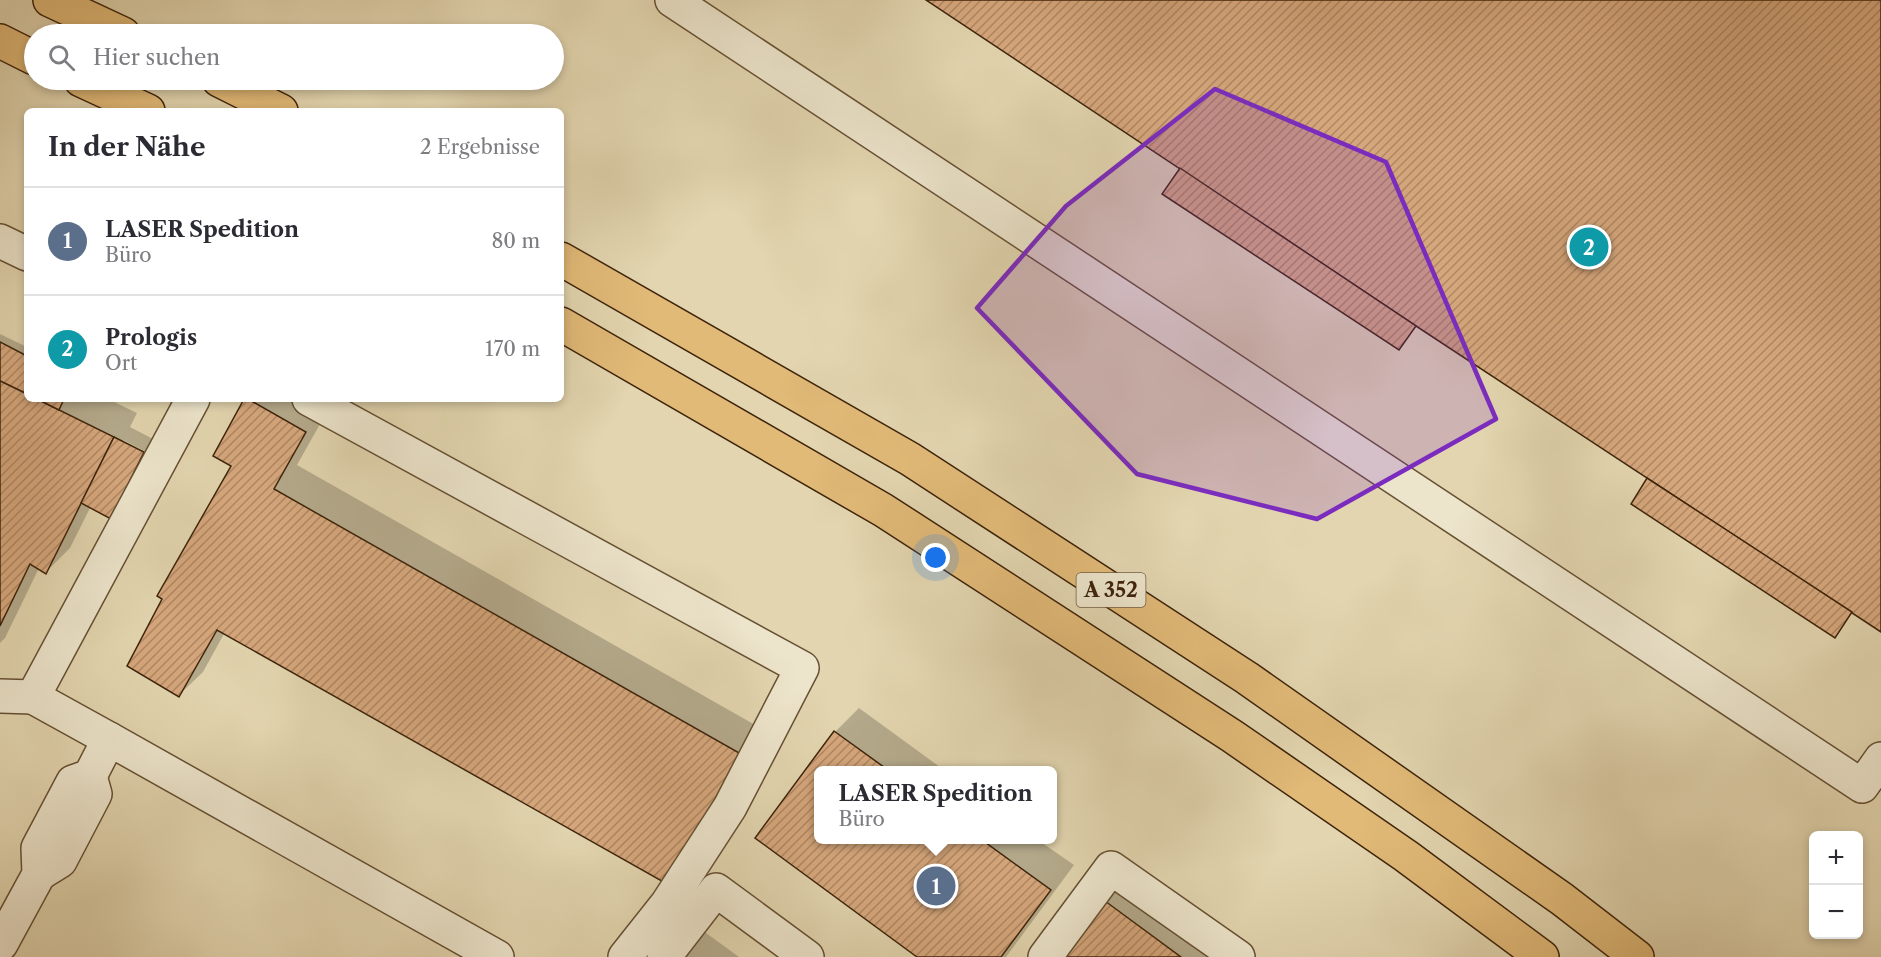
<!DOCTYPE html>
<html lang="de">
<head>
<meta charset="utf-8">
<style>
  body { margin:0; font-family:"Libre Caslon Text",serif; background:#f7f7f7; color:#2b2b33 }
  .controls { position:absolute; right:18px; bottom:18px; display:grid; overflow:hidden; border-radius:9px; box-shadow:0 3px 9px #0003 }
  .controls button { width:54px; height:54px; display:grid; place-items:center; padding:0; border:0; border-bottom:2px solid #e1e1e2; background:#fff; color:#2b2b33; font:30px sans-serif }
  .you { position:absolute; left:936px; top:558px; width:21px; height:21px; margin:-15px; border:4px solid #fff; border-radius:50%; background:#1a73e8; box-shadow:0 0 0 9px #1a73e833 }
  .badge { display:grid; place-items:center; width:39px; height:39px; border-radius:50%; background:#8f2418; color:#fff; font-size:20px; font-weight:700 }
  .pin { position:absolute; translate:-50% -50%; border:3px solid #fff; box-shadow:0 2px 6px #0006 }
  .popup { position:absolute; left:814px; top:766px; width:243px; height:78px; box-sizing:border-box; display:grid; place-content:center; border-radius:9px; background:#fff; filter:drop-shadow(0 2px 4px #0005); font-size:20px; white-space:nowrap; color:#7c7c81 }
  .popup b { font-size:22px; color:#2b2b33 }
  .popup::after { content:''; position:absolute; left:50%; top:100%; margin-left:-12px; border:12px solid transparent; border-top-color:#fff }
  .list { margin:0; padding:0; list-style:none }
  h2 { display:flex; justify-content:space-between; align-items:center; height:78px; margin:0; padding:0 24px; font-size:26px }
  h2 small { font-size:20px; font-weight:400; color:#7c7c81 }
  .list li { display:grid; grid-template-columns:39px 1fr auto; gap:18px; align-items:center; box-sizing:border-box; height:108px; padding:0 24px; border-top:2px solid #e1e1e2 }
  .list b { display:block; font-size:22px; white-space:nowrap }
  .list p { margin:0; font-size:20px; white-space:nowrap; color:#7c7c81 }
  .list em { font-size:20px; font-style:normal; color:#7c7c81 }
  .icon { flex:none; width:33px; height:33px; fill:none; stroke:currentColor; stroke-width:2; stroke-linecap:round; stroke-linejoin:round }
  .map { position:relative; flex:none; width:1881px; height:957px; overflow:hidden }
  .search { position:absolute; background:#fff; box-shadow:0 3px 9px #0003; left:24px; top:24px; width:540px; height:66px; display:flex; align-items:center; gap:15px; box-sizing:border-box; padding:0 21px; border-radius:33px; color:#7c7c81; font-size:22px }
  .panel { position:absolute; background:#fff; box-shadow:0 3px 9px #0003; left:24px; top:108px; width:540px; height:294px; border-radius:9px }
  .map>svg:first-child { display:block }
</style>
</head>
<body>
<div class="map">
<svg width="1881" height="957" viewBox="0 0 1881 957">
  <defs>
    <pattern id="building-hatch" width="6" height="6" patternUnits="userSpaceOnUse" patternTransform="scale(1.5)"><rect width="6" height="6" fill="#d6a77c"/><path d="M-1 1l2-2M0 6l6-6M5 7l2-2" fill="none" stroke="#af8864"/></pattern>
  </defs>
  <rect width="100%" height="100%" fill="#e2d5af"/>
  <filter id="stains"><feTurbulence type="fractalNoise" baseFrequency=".00333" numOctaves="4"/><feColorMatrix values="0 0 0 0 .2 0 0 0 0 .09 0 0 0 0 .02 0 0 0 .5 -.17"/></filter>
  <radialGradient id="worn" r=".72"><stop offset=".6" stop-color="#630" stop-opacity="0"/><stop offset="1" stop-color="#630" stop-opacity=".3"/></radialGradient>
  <g fill="#0003">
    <path d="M929,0H1881V631L1853,612L1835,636L1650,478L1417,325L1399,349L1181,168Z"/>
    <path d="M0,334L27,347V399H108L137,413L130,427L155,440L148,453L123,440V443L147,456L124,505L91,506L70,548L46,572L39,568L5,638L0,643Z"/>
    <path d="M246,399H313L329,408L297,465L764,730L691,859L225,632L203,672L179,695L233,465Z"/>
    <path d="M859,708L944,770H819V840H1038L1074,865L1006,957H919L757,838L835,732Z"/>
    <path d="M1124,884L1224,957H1064L1106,902Z"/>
    <path d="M702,930L739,957H678Z"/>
  </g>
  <g fill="url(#building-hatch)" stroke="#3d230a" stroke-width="1.5">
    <path d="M926,0H1881V632L1416,326Z"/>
    <path d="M1180,168L1416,326L1399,350L1162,194Z"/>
    <path d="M0,342L27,356V394L0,381Z"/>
    <path d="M0,381L27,394V399H37L114,437L46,574L30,564L0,626Z"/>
    <path d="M37,399H64L59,410Z"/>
    <path d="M244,399H248L306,432L274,489L741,754L667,884L217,630L179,697L127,666L162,599L157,596L231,466L213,456Z"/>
    <path d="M114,437L144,452L111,519L81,503Z"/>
    <path d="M1647,478L1852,612L1835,638L1631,504Z"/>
    <path d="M834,731L888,770H819V840H982L1051,890L1001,957H917L755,838Z"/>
    <path d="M1105,901L1181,957H1062Z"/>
  </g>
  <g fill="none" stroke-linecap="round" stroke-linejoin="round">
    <g stroke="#665033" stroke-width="36">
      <g id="minor">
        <path d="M672,0L1862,786L1881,759"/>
        <path d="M0,241L27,254"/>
        <path d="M309,399L802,668L730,807L667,904L625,957"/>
        <path d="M0,696L33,697"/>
        <path d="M109,739L33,697L193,399"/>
        <path d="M39,874L60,861L95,794L90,776"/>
        <path d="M1,944L39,874L38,848L73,782L90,776L109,739L497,957"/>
        <path d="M664,957L716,890L807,957"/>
        <path d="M1045,957L1111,868L1238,957"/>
      </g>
    </g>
    <g stroke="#3d230a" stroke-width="36">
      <g id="highway">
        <path d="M50,0L123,34"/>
        <path d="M0,41L34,58"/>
        <path d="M81,80L148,111"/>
        <path d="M219,80L281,111"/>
        <path d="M561,259L910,459L1247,678L1562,899L1637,957"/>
        <path d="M561,324L883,510L1232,736L1406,856L1542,957"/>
      </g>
    </g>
    <use href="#minor" stroke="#ece4cb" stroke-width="33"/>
    <use href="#highway" stroke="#e1ba78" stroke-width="33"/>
  </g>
  <path fill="#7b2cbf" fill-opacity="0.2" stroke="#7b2cbf" stroke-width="4.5" stroke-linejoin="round" d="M1215,89L1386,162L1496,419L1317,519L1137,474L977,308L1066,206Z"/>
  <g text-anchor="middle" stroke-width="5" stroke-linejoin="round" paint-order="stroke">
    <rect fill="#ece4cb" stroke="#725d44" stroke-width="1.5" x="1076.5" y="573" width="69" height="34" rx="4.5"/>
    <g font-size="20" font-weight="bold" fill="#3d230a">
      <text x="1111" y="597">A 352</text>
    </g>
  </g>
  <rect width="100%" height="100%" filter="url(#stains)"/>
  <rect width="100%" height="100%" fill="url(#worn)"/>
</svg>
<div class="controls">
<button>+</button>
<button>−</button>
</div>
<div class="you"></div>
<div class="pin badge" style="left:936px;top:886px;background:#5c6f8a">1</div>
<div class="popup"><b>LASER Spedition</b>Büro</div>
<div class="pin badge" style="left:1589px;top:247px;background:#0f9aa8">2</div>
<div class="search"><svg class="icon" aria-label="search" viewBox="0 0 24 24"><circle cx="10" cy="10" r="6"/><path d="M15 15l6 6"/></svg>Hier suchen</div>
<section class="panel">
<h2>In der Nähe<small>2 Ergebnisse</small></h2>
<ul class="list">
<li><span class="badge" style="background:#5c6f8a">1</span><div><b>LASER Spedition</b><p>Büro</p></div><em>80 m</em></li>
<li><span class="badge" style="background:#0f9aa8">2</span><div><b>Prologis</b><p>Ort</p></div><em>170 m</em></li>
</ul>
</section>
</div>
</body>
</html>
